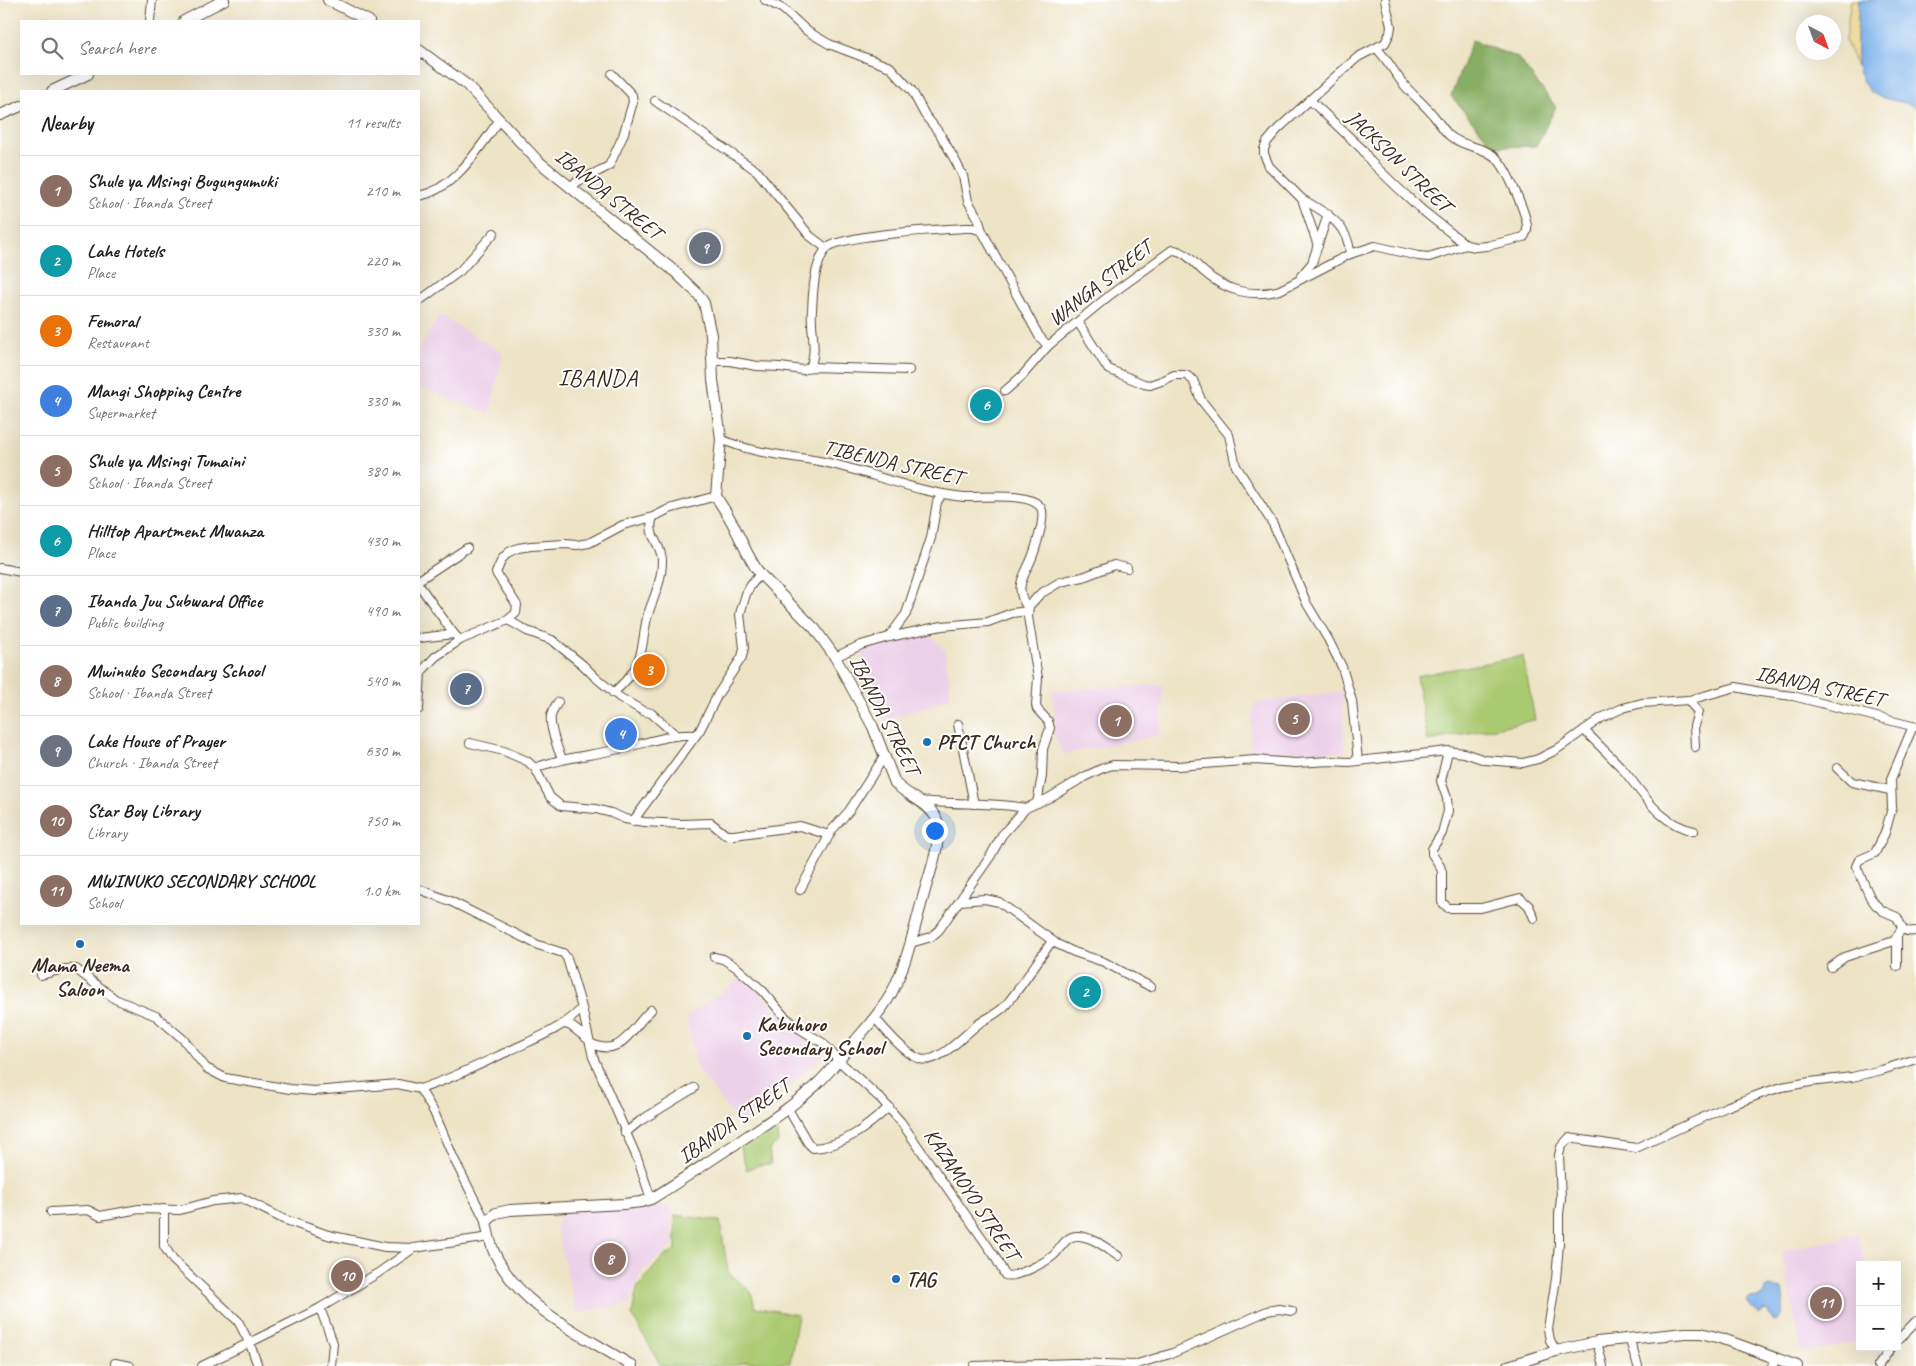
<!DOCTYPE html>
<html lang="en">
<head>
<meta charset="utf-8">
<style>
  body { margin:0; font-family:Caveat,sans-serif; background:#f6f6f6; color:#202124 }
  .controls { position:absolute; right:15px; bottom:15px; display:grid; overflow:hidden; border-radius:0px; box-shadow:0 5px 20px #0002 }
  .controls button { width:45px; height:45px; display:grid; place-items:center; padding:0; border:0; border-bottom:1px solid #e0e0e0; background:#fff; color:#202124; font:25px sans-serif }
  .compass { position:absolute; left:1796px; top:15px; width:45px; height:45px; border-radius:50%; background:#fff; box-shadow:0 5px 20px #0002; rotate:139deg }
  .you { position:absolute; left:934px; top:830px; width:18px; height:18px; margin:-12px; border:4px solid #fff; border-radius:50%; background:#1a73e8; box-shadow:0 0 0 8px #1a73e833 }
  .badge { display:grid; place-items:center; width:32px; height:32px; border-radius:50%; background:#7c3aed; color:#fff; font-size:16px; font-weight:700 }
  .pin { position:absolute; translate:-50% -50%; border:2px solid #fff; box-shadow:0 1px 5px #0006 }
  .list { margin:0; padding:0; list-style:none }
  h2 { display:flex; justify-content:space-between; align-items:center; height:65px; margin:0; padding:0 20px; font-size:21px }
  h2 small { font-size:16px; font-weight:400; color:#757577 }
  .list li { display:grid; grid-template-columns:32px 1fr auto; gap:15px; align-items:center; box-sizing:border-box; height:70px; padding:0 20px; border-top:1px solid #e0e0e0 }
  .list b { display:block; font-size:19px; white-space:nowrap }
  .list p { margin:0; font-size:16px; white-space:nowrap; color:#757577 }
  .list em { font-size:16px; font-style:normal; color:#757577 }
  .icon { flex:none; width:28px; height:28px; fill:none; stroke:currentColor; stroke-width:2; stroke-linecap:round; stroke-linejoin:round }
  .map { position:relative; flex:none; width:1916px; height:1366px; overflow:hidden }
  .search { position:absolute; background:#fff; box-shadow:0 5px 20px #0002; left:20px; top:20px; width:400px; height:55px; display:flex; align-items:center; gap:12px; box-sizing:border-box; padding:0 18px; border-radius:0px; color:#757577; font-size:19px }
  .panel { position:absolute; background:#fff; box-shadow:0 5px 20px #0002; left:20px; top:90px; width:400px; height:835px; border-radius:0px }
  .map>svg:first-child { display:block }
</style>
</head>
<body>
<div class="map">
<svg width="1916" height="1366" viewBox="0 0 1916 1366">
  <rect width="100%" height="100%" fill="#fff"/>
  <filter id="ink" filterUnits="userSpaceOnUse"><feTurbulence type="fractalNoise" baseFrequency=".02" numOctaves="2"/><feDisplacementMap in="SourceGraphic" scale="10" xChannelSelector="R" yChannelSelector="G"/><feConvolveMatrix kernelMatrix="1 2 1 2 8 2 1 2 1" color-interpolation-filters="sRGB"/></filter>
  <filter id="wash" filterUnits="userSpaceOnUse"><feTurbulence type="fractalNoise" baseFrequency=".0096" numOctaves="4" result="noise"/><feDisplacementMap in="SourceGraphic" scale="20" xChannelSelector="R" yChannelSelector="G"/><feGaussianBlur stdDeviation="1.12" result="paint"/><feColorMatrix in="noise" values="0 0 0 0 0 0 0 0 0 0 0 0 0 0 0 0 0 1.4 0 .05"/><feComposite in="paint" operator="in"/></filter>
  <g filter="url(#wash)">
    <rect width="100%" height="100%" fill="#ede4c6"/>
    <g fill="#edd1e9">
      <path d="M440,315L503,353L490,413L419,387V349Z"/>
      <path d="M928,633L945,650L951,697L884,721L861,651Z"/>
      <path d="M1164,685L1160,735L1064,754L1055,738L1053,690Z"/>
      <path d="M1342,691L1345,752H1249L1254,703Z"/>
      <path d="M743,977L824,1055L741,1126L697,1069L686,1017Z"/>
      <path d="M671,1206L673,1245L641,1272L629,1304L576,1313L556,1226L562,1212Z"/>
      <path d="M1858,1235L1865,1265H1860V1341L1802,1353L1781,1251Z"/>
    </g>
    <g fill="#aaca71" stroke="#727a48">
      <path d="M1523,656L1535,720L1428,741L1416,676Z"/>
      <path d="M775,1129L777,1132L778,1143L769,1150L771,1164L759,1165L747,1170L739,1145L757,1133Z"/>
      <path d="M675,1215L720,1221L728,1272L751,1292L755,1307L798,1315L790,1363L745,1362L734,1366H661L632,1315L637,1288L661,1259L676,1249Z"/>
    </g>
    <path fill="#87ae63" stroke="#616c40" d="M1472,40L1518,58L1556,107L1536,146L1494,147L1451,96Z"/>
    <path fill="#eeda9e" stroke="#94825e" d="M1851,0H1859L1858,69L1845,40Z"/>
    <g fill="#7eb2eb" stroke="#5c6e84">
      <path d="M1859,0H1916V108C1903,99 1885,102 1872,93C1867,90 1860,77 1858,70C1855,60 1858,13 1859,0Z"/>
      <path d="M1768,1287L1782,1289C1784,1299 1786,1319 1774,1322L1768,1311L1765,1310L1758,1314C1755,1308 1749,1307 1747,1301L1750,1297L1759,1298L1764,1294L1765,1289Z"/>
    </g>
  </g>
  <g filter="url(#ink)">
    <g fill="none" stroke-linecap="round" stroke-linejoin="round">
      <g stroke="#564637" stroke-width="10">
        <g id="street">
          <path d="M765,0L783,9L807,31L829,44L890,67L912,91L925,115L940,134L956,162L963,176L968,201L978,218L982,231L1039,336L1048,346"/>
          <path d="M150,21L152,0"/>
          <path d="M1310,100L1362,149L1371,162L1397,187L1422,210L1466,245"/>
          <path d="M655,101L757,171L810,236L826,248"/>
          <path d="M569,186L609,166L623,136L633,102L632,95L612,74"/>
          <path d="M419,196C455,189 478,149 499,121"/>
          <path d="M1302,199C1325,212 1349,225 1350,254"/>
          <path d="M1318,246L1302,199L1269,166L1264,154V149L1267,142L1278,129L1336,76L1358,57L1385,43L1390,33L1391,26L1385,0"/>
          <path d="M1301,276L1312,263L1328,214"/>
          <path d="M419,301L460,271L494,233"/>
          <path d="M1078,322L1108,369L1144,384L1150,385L1164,380L1174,375H1186L1193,380L1201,400L1229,435L1236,466L1273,524L1307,604L1328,639L1342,667L1352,701L1358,761"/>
          <path d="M713,361H730L757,366L780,367L803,370L810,367L909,370"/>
          <path d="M810,367C818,350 810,328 812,310C813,290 814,267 825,250C836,234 941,230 964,228H973L982,231"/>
          <path d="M1005,391L1022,376L1048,346L1110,295L1172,250C1185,250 1194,263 1203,271C1225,291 1252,298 1280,290L1350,254L1375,246L1418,256L1429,257L1466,245L1476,247L1487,246L1524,237C1526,233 1528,231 1527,226C1526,213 1507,169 1498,160C1486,146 1464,148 1450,136C1443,130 1439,122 1433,115C1425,105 1415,97 1406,87C1395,75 1388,59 1376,48"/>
          <path d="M721,439C755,455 792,455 828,463C873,473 918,493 964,497C981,498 1031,491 1041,508C1044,513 1042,521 1041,527C1039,535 1037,544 1034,552C1027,575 1011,585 1028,608"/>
          <path d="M0,568L21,572"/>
          <path d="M419,580L467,548"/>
          <path d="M419,585L454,634L460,640"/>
          <path d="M508,620L527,631L552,640L583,665L595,677L619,697L643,711L651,713L677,736"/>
          <path d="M889,637L906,614L931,538L937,502L942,494"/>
          <path d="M419,638L454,634"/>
          <path d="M835,657L861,645L889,637L942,626L988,622L1012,613L1028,611"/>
          <path d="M613,693C621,686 629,678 634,670C644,654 643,631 648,614C654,597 662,580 662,561C662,543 646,537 653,517"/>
          <path d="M1688,700L1698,712L1694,726L1695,747"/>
          <path d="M558,702C555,706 552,712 551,716C549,726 558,750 562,759"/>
          <path d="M419,709L421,672L435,657L460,640L508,620L516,613L517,605L496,573L502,559L509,552L518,548L531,546L565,544L577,545L589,543L623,525L653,517L669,509L716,496"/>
          <path d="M958,724L974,804"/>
          <path d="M1913,726L1891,779L1892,808L1885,833L1875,853L1859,860L1856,866L1870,897L1876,905L1883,911L1897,917C1903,928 1901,933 1916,931"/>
          <path d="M1584,730C1596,742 1608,754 1620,766C1643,792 1657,823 1694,831"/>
          <path d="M470,743L504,751L527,761L535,768L550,797L561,806L596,809L611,813L625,819L644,822L681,824L711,823L726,835H734L800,826L829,835"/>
          <path d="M1448,751L1441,781L1447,798L1448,811L1442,833L1432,849V854L1440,866L1442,872V902L1448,908H1481L1520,898L1529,906L1534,918"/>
          <path d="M535,768C563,757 590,756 619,749C644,744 670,733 696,735"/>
          <path d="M1837,768L1852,782L1890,790"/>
          <path d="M921,801C956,805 992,802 1026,808"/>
          <path d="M1037,803L1042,776L1043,749L1050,728L1048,721L1037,709L1036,705L1038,678L1028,617L1029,606L1040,594L1060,582L1083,577L1114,565L1127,568"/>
          <path d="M633,821L700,730L718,694L742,657L744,648L740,614L746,594L751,585L760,574"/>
          <path d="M419,889L450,901L538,945L563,953L567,958L582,1008L593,1057L638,1160L651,1199"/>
          <path d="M800,890L832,830L849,811L882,760L885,759"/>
          <path d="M960,901L985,899L999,902L1057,944L1074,952L1104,962L1151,987"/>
          <path d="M1897,939V966"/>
          <path d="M911,943L931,937L939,930L990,857L1002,835L1026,808L1049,798L1084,777L1103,768L1113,765L1178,766L1255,760L1296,763L1330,761L1349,762L1448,751L1464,753L1485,760L1523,763L1538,759L1556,750L1601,718L1623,708L1642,703L1689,700L1736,687L1760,692L1793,696L1916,727"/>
          <path d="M714,957L723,959L736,967L763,991L784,1016L800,1029L823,1043L839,1061L881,1099L901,1122L994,1255L1005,1275C1014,1279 1046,1262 1054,1255C1061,1248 1066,1236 1077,1236C1092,1236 1106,1248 1118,1256"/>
          <path d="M1831,967L1845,957L1894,941L1902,928"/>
          <path d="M41,975L64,969H76L115,999L156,1016L183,1039L206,1068L225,1078L290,1089L314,1091L398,1084L420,1089L434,1112L454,1159L486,1222"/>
          <path d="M875,1018C885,1030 905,1054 920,1059C938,1065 964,1035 977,1025C986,1018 996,1015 1005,1006C1022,986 1036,963 1052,941"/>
          <path d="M565,1024L571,1026L589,1040"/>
          <path d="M590,1043C622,1059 630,1029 651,1010"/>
          <path d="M420,1089C451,1079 479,1065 509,1051C534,1039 563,1029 582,1008"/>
          <path d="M788,1109L808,1143L813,1148C844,1146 867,1127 889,1107"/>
          <path d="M625,1133L640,1121L694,1088"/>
          <path d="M164,1209V1246L173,1260L238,1321L250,1344L258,1366"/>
          <path d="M51,1212L88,1210L100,1216L139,1209L180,1210L213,1201L242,1198L283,1219L328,1235L385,1247L414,1248L490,1237"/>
          <path d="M320,1308L333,1343L331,1366"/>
          <path d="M1629,1338L1638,1366"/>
          <path d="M1897,1341L1916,1321"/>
          <path d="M1597,1342L1603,1366"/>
          <path d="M1556,1351L1550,1340L1548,1329L1556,1279L1559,1244V1214L1561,1199L1559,1155L1561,1147L1569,1138L1636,1148L1726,1107L1766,1092L1782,1087L1810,1082L1852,1077L1882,1070L1916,1059"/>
          <path d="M115,1363L130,1366"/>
          <path d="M202,1366L320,1308L378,1273L414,1248"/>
          <path d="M974,1366L1075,1363L1134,1365L1173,1353L1267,1311L1279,1309L1292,1311"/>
          <path d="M1772,1366L1776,1360"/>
          <path d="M1878,1366L1892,1347"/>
        </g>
      </g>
      <g stroke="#564637" stroke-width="12">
        <g id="secondary">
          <path d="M328,0L369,21"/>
          <path d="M184,21L224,0"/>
          <path d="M419,50L467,85L538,161L674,271L698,294L704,303L711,335L713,380L721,439L716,496C720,504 726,511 730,519C741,538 747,557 760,574L815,629L835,657L873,727L895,783C907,796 926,801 935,816C945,832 930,873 925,890C915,925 908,961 891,994C881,1012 867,1027 854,1042C841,1057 830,1072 816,1085C791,1108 762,1126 734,1145C706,1163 679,1182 651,1199L641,1202L624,1204L510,1210L496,1213L486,1222C488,1232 490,1243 494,1252C521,1310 581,1333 632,1366"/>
          <path d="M52,91L88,74"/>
          <path d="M0,115L21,106"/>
          <path d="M1508,1366L1556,1351L1597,1342L1685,1333H1701L1720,1338L1797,1366"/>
        </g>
      </g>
      <use href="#street" stroke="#fff" stroke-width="8"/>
      <use href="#secondary" stroke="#fff" stroke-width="10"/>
    </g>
  </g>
  <g fill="#1f6fb2" stroke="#fff" stroke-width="2">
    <circle cx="927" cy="742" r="5"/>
    <circle cx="80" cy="944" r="5"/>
    <circle cx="747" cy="1036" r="5"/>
    <circle cx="896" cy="1279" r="5"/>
  </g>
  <g text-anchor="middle" stroke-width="4" stroke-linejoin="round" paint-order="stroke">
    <g font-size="21" fill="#3b2a1e" stroke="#fff">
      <text transform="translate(1399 161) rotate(44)" y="7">JACKSON STREET</text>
      <text transform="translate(609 194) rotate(39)" y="7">IBANDA STREET</text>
      <text transform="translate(1100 283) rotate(-38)" y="7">WANGA STREET</text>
      <text transform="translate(893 462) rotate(13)" y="7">TIBENDA STREET</text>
      <text transform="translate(1820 686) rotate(12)" y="7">IBANDA STREET</text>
      <text transform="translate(885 715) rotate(63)" y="7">IBANDA STREET</text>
      <text transform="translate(734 1121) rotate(-35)" y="7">IBANDA STREET</text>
      <text transform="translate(972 1194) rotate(56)" y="7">KAZAMOYO STREET</text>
    </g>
    <g font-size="21" font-weight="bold" fill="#3b2a1e" stroke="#fff" text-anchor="start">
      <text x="937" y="749">PFCT Church</text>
      <text x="80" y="972" text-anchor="middle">Mama Neema<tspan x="80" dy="24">Saloon</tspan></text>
      <text x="757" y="1031">Kabuhoro<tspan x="757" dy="24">Secondary School</tspan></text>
      <text x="906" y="1286">TAG</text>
    </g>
    <g font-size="24" letter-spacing="1" fill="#3b2a1e" stroke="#fff">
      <text x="598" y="386">IBANDA</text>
    </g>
  </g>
</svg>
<div class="controls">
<button>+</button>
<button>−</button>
</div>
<svg class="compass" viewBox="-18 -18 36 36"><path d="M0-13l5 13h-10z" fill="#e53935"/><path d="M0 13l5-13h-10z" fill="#757577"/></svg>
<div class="you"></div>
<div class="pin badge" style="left:1116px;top:721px;background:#8d6e63">1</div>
<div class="pin badge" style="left:1085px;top:992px;background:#0f9aa8">2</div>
<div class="pin badge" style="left:649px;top:670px;background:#e8710a">3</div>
<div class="pin badge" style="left:621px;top:734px;background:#3f7fe0">4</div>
<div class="pin badge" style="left:1294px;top:719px;background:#8d6e63">5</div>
<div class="pin badge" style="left:986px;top:405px;background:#0f9aa8">6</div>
<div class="pin badge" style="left:466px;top:689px;background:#5c6f8a">7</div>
<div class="pin badge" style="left:610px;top:1259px;background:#8d6e63">8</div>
<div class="pin badge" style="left:705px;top:248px;background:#6b7280">9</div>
<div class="pin badge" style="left:347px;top:1276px;background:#8d6e63">10</div>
<div class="pin badge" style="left:1826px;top:1303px;background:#8d6e63">11</div>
<div class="search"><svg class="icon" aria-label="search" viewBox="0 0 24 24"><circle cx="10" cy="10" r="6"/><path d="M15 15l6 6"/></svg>Search here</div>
<section class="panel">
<h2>Nearby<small>11 results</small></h2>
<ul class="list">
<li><span class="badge" style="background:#8d6e63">1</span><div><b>Shule ya Msingi Bugungumuki</b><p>School · Ibanda Street</p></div><em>210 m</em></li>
<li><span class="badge" style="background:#0f9aa8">2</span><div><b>Lahe Hotels</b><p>Place</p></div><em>220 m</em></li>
<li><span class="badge" style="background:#e8710a">3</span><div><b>Femoral</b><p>Restaurant</p></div><em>330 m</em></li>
<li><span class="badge" style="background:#3f7fe0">4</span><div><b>Mangi Shopping Centre</b><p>Supermarket</p></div><em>330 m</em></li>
<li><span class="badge" style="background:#8d6e63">5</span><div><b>Shule ya Msingi Tumaini</b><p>School · Ibanda Street</p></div><em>380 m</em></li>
<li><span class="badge" style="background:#0f9aa8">6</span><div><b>Hilltop Apartment Mwanza</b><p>Place</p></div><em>430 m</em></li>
<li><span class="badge" style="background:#5c6f8a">7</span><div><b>Ibanda Juu Subward Office</b><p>Public building</p></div><em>490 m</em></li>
<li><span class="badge" style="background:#8d6e63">8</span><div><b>Mwinuko Secondary School</b><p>School · Ibanda Street</p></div><em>540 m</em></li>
<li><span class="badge" style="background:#6b7280">9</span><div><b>Lake House of Prayer</b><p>Church · Ibanda Street</p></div><em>630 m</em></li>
<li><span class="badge" style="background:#8d6e63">10</span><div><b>Star Boy Library</b><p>Library</p></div><em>750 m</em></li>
<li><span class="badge" style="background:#8d6e63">11</span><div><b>MWINUKO SECONDARY SCHOOL</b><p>School</p></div><em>1.0 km</em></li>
</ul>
</section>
</div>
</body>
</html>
